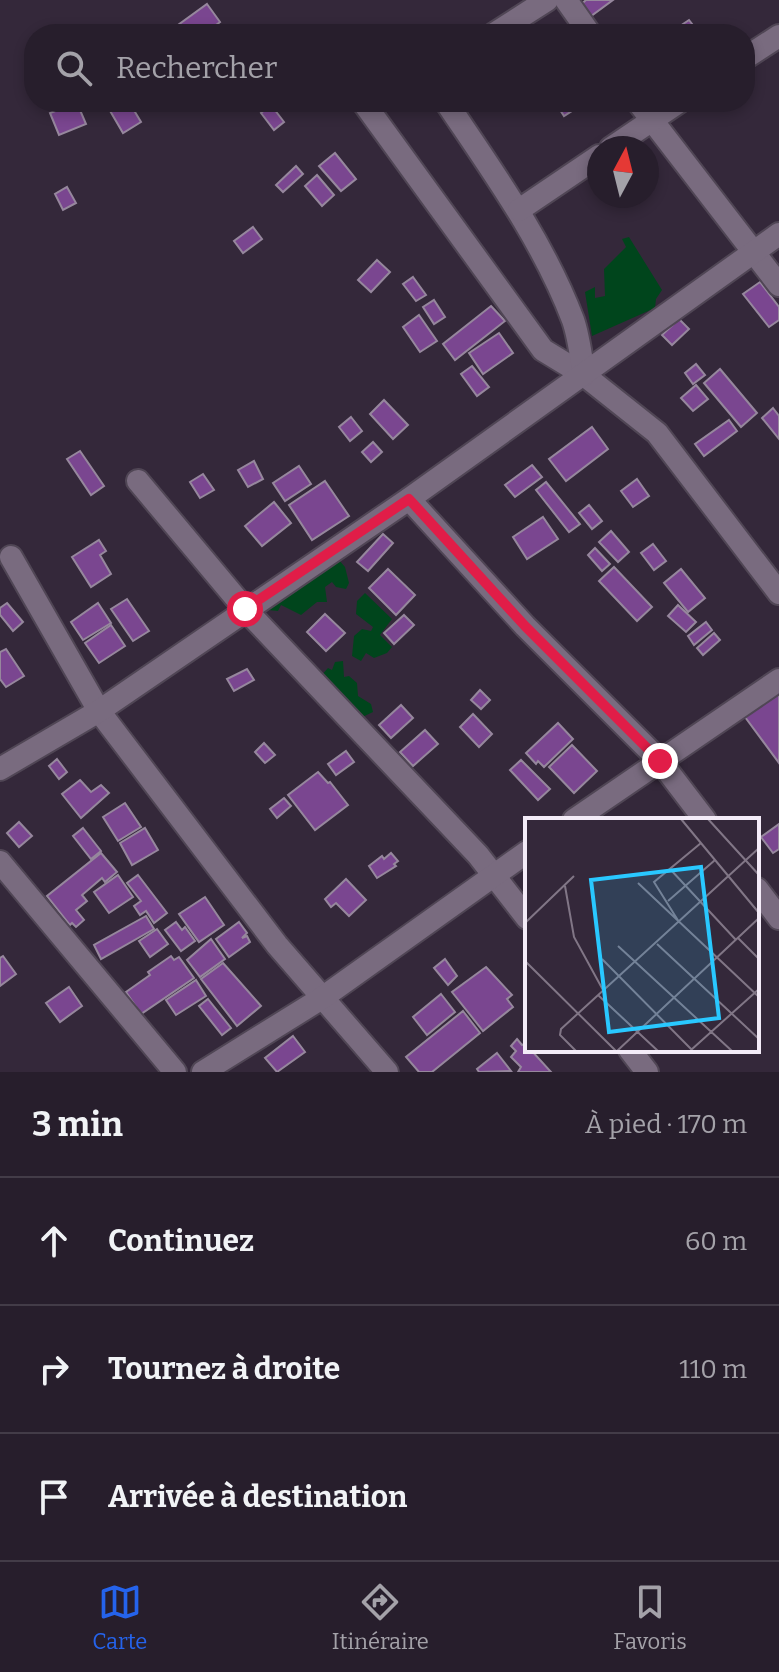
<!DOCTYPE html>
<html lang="fr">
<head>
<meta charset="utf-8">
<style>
  body { margin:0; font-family:Bitter,serif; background:#2f2734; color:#f1f3f6 }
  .compass { position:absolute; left:587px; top:136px; width:72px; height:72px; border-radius:50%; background:#271e2c; box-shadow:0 4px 12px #0003; rotate:7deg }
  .stop { position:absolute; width:24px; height:24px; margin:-18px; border:6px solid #e11d48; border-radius:50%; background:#fff }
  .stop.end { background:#e11d48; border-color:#fff; box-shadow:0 2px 8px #0008 }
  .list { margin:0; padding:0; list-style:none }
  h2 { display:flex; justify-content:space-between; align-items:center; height:104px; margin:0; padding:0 32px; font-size:34px }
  h2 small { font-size:26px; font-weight:400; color:#a4a2a9 }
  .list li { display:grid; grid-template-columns:52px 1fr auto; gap:24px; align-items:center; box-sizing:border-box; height:128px; padding:0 32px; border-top:2px solid #433c48 }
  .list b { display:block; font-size:30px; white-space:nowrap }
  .list em { font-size:26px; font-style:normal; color:#a4a2a9 }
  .icon { flex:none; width:44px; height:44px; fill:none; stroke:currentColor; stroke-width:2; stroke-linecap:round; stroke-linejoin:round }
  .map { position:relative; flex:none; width:779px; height:1072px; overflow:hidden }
  .search { position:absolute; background:#271e2c; box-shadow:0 4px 12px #0003; left:24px; right:24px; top:24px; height:88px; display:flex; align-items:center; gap:20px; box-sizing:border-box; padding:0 28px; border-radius:32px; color:#a4a2a9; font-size:30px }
  .sheet { height:488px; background:#271e2c }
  nav { display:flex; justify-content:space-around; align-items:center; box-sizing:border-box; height:112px; border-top:2px solid #433c48; background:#271e2c; font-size:22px; color:#a4a2a9 }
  nav a { display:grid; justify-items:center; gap:4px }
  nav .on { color:#2563eb }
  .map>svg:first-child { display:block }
</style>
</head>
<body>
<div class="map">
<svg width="779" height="1072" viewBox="0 0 779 1072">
  <rect width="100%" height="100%" fill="#34283a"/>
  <g fill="#00451c">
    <path d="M629,237L662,290L656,299L655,308L592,336L585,292L595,287V298L605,296L604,269L626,247L622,239Z"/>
    <path d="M338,559L345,567L349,583L346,589L336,587L332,582L325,587L327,602H317L301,615L281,605L278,611L268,610L271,596Z"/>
    <path d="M365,593L392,619L380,635L392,647L387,653L374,658L366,653L361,661L352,656L354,636L362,629L371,631L373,627L356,614L357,601Z"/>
    <path d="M343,661L344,677L349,676L357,683L358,696L371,704L373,712L356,720L319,678L328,668L332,670L335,662Z"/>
  </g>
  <g fill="#7a4690" stroke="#96879d" stroke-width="2">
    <path d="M586,0H613L587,19L578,7Z"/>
    <path d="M207,4L220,22L204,34H185L178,25Z"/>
    <path d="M689,20L696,29L689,34H668Z"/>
    <path d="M120,102H129L141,122L123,133L109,109Z"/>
    <path d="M555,102H586L564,116Z"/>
    <path d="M77,103L86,124L59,135L50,113Z"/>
    <path d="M271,105L284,122L274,130L261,113Z"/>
    <path d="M335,153L356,179L341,191L319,166Z"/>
    <path d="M296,166L303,174L283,192L276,185Z"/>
    <path d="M317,175L334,195L322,206L305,186Z"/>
    <path d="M67,187L76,203L63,210L55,194Z"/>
    <path d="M253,227L262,239L243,253L234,241Z"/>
    <path d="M377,260L390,272L371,292L358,280Z"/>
    <path d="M413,277L426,295L416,301L403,284Z"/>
    <path d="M760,282L779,307V320L769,327L743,294Z"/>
    <path d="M434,300L445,317L434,324L423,307Z"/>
    <path d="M491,306L505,321L455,360L443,344Z"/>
    <path d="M419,315L437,341L420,352L403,327Z"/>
    <path d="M679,319L689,329L672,345L662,335Z"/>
    <path d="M499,333L513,353L483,374L469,353Z"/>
    <path d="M696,364L705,375L693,384L685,373Z"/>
    <path d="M472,366L489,387L477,396L461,374Z"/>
    <path d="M720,369L757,413L741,427L704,383Z"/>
    <path d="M696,385L708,399L693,411L681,398Z"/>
    <path d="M384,400L408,425L393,439L370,414Z"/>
    <path d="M773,408L779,416V439L762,418Z"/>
    <path d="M351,417L362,431L350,441L339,427Z"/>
    <path d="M729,420L737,431L704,456L695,444Z"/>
    <path d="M592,427L608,449L566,481L549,459Z"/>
    <path d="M373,442L382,452L371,462L362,452Z"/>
    <path d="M80,451L104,486L91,495L67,459Z"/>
    <path d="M254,461L263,479L248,487L238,470Z"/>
    <path d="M532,465L542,477L515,497L505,485Z"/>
    <path d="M299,466L311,484L285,501L273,483Z"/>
    <path d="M203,474L214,490L200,498L190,482Z"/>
    <path d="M637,479L649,496L633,507L621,491Z"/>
    <path d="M325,481L349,516L312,540L289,505Z"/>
    <path d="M546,482L580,524L569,532L536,490Z"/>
    <path d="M274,502L291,523L262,546L245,526Z"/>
    <path d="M589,505L602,521L592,529L579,513Z"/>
    <path d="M543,517L558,539L527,559L513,537Z"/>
    <path d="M611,531L629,552L618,562L599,542Z"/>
    <path d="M383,534L393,543L368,571L357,562Z"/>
    <path d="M99,540L106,551L100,555L111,574L91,587L72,557Z"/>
    <path d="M653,544L666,561L654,570L641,553Z"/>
    <path d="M595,548L610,564L602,571L588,555Z"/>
    <path d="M614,567L652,607L637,621L599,581Z"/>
    <path d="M388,569L415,595L396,615L369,588Z"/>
    <path d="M681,569L705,598L688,612L664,583Z"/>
    <path d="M127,599L149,631L133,641L111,609Z"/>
    <path d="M7,603L23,622L13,631L0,615V608Z"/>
    <path d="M98,603L111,623L83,640L71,622Z"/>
    <path d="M678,605L696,622L686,632L668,616Z"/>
    <path d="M325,614L345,633L326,651L307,632Z"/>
    <path d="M404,615L414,625L394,644L384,633Z"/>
    <path d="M706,622L712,630L694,645L688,636Z"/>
    <path d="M111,625L125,646L99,663L85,643Z"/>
    <path d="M714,633L720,640L703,655L697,648Z"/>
    <path d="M6,649L24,676L6,687L0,679V652Z"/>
    <path d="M247,669L254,680L234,691L227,679Z"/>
    <path d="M480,690L490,700L481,709L471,700Z"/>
    <path d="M779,692V763L745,717Z"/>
    <path d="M401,705L413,718L391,738L379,725Z"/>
    <path d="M473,714L492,734L479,747L460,727Z"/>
    <path d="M558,723L573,739L544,767L538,761L536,764L526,753Z"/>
    <path d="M425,730L438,744L413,766L400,752Z"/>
    <path d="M264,743L275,755L265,763L255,752Z"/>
    <path d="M572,745L597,771L574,793L549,767Z"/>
    <path d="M346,751L354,762L336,775L328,764Z"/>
    <path d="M57,759L67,772L59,779L49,766Z"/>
    <path d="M521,760L550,789L538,800L510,770Z"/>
    <path d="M318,772L328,783L330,782L348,805L315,830L288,795Z"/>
    <path d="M80,780L91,792L101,785L109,793L81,818L62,794Z"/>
    <path d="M284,798L291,806L277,818L270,809Z"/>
    <path d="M125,803L141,827L118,841L103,817Z"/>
    <path d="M19,822L32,836L19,847L7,833Z"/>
    <path d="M779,824V849L773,853L761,837Z"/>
    <path d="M83,828L101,851L91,859L73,836Z"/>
    <path d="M145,828L158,850L132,865L120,843Z"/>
    <path d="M101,853L117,872L105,882L102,878L82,895L87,901L76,910L84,920L76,927L72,923L70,925L47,896Z"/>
    <path d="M391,853L398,861L394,864L396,866L377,878L369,866L382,856L384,859Z"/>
    <path d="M118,875L133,897L109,913L94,892Z"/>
    <path d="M138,875L167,913L154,923L146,911L140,915L134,906L141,901L127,883Z"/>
    <path d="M346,879L366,900L349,916L336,903L331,907L325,899Z"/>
    <path d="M205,897L224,925L199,942L179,914Z"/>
    <path d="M146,916L154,929L101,959L94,945Z"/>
    <path d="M176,922L182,930L185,927L195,941L181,951L165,930Z"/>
    <path d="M239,922L247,933L242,938L247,936L250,942L229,957L216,939Z"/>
    <path d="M157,929L168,944L150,957L139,941Z"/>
    <path d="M211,939L225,959L200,977L187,960Z"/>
    <path d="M3,956L16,974L0,986V958Z"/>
    <path d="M171,956L174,960L179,957L194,978L141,1014L126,992L150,975L148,972Z"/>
    <path d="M445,959L457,976L448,985L434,968Z"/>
    <path d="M223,963L261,1006L237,1026L201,979Z"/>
    <path d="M486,967L512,995L507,999L513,1007L483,1031L452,992Z"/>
    <path d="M196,980L206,996L176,1015L166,1000Z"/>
    <path d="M69,987L82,1006L60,1022L46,1003Z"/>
    <path d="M441,994L455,1012L427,1035L413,1017Z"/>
    <path d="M208,999L231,1028L222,1035L199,1006Z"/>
    <path d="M463,1011L480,1033L432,1072H419L406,1057Z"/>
    <path d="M293,1036L305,1052L277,1072L265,1058Z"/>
    <path d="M517,1039L522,1045L525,1044L527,1050H531L551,1072H518L521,1067L511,1057L516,1051L511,1046Z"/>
    <path d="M497,1053L511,1071L479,1072L477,1069Z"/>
  </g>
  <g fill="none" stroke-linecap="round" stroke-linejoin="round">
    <g stroke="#504655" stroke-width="26">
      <g id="minor">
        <path d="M566,0L590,34"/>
        <path d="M494,34L547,0"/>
        <path d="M745,58L779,36"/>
        <path d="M363,102L543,350L584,375L657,433L779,593"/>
        <path d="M446,102C493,172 543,241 573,320C579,337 581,357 584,375"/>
        <path d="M638,102L779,285"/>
        <path d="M611,148L679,102"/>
        <path d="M519,210L599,156"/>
        <path d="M138,481L245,609L478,855L527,918"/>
        <path d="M409,499L525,626L660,761L705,820"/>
        <path d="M11,557L99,711L277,945L387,1072"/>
        <path d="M0,769L99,711L409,499L779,234"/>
        <path d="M574,820L779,680"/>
        <path d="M0,862L175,1072"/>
        <path d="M757,889L779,918"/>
        <path d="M630,1050L647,1072"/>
        <path d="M203,1072L322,998L527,852"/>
      </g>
    </g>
    <use href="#minor" stroke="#796b7f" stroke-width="22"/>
  </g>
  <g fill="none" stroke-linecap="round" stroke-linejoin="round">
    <path stroke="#e11d48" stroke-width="10" d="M245,609L409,499L525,626L660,761"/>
  </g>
  <g transform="translate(525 818)">
    <rect width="234" height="234" fill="#34283a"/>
    <path fill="none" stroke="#817686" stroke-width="2" d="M156,1L234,95M183,1L234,57M145,51L211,122M113,65L234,179M40,68L49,119L78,172M143,83L190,42M154,104L129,64L176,25M0,105L49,58M213,120L234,141M132,126L234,221M93,128L207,233M77,141L168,233M0,143L91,233M73,177L133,233M166,232L234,171M51,233L35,217L36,211L234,30M92,233L234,100"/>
    <path fill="#29c8ff" fill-opacity="0.15" stroke="#29c8ff" stroke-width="4" d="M176,49L194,200L84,214L66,62Z"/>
    <rect width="234" height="234" fill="none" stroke="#f4ecf8" stroke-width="4"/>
  </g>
</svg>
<svg class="compass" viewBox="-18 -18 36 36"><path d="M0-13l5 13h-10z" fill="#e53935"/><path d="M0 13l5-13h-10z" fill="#a4a2a9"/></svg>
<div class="stop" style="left:245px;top:609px"></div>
<div class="stop end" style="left:660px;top:761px"></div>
<div class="search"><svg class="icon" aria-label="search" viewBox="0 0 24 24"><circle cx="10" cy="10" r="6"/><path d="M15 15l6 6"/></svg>Rechercher</div>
</div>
<section class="sheet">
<h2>3 min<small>À pied · 170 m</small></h2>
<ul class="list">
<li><svg class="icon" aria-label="ahead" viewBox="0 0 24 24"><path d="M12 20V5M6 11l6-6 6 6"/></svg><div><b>Continuez</b></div><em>60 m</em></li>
<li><svg class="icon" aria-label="right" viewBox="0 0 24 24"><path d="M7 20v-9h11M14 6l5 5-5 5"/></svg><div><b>Tournez à droite</b></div><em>110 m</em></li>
<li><svg class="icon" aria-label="arrive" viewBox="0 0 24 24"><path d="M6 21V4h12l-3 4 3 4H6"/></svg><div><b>Arrivée à destination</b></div></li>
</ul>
</section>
<nav>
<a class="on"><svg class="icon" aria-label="map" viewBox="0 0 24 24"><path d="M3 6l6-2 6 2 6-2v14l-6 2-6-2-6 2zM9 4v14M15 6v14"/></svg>Carte</a>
<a><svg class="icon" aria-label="directions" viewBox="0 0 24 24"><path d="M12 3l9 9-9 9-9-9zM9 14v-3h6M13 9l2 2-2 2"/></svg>Itinéraire</a>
<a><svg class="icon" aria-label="saved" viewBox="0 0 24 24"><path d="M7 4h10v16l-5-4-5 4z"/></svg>Favoris</a>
</nav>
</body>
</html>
